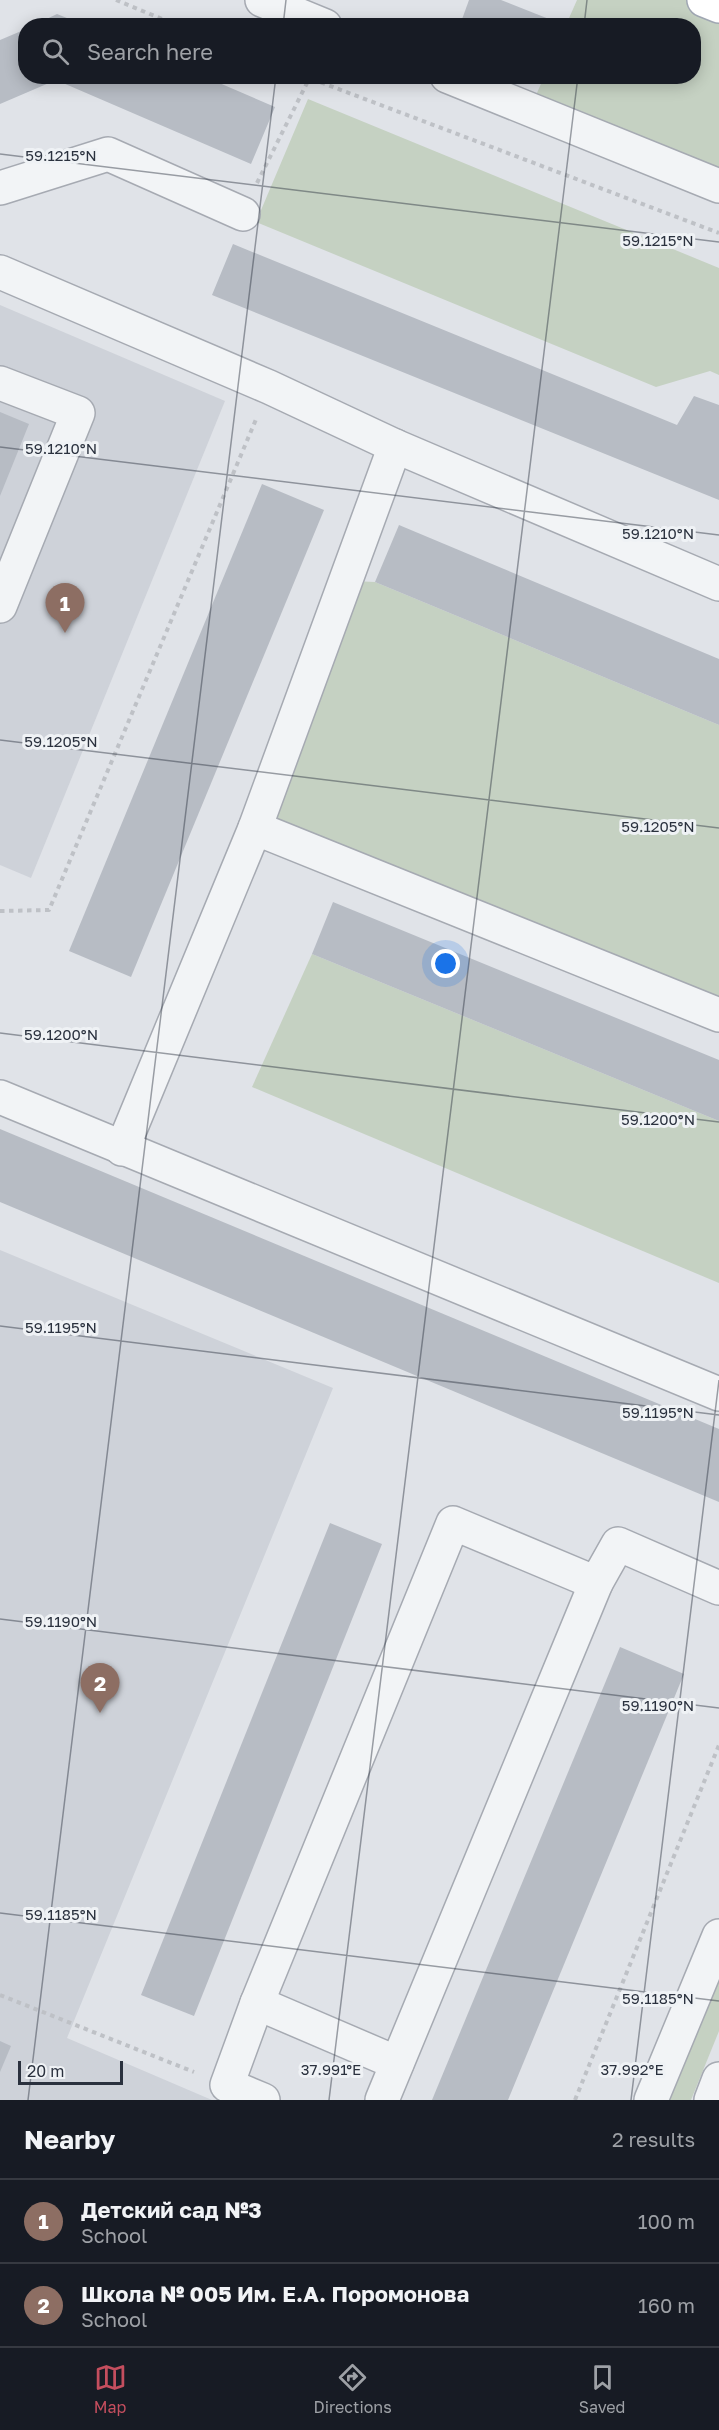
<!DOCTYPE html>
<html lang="en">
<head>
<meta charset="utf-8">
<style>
  body { margin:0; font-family:"Golos Text",sans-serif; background:#242831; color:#f1f3f6 }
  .scale { position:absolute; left:18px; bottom:15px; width:105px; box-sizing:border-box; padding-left:6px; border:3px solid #2a313e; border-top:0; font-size:16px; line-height:21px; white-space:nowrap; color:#2a313e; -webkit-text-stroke:4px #eff2f5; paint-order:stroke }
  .you { position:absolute; left:446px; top:964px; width:21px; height:21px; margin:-15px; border:4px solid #fff; border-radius:50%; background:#1a73e8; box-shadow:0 0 0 9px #1a73e833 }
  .badge { display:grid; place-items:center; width:39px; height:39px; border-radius:50%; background:#c44e5e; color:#fff; font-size:20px; font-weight:700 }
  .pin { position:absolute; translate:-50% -50px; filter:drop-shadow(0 2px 3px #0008) }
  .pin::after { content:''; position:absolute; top:32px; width:21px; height:18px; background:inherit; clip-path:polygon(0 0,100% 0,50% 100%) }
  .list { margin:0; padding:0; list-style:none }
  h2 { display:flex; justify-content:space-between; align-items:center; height:78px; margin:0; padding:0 24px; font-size:26px }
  h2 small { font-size:20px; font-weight:400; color:#9ea1a6 }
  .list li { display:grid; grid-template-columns:39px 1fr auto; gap:18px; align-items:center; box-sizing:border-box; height:84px; padding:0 24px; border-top:2px solid #363941 }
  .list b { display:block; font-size:22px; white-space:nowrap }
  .list p { margin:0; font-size:20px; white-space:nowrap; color:#9ea1a6 }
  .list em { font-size:20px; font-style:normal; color:#9ea1a6 }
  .icon { flex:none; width:33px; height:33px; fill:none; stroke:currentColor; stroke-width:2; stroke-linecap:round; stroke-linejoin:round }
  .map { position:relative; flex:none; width:719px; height:2100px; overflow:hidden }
  .search { position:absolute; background:#171b24; box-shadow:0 3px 15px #0003; left:18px; right:18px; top:18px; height:66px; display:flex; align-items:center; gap:15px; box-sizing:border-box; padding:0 21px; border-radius:24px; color:#9ea1a6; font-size:22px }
  .sheet { height:246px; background:#171b24 }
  nav { display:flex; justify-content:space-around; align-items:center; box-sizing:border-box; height:84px; border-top:2px solid #363941; background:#171b24; font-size:16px; color:#9ea1a6 }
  nav a { display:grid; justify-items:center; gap:3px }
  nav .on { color:#c44e5e }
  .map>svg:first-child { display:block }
</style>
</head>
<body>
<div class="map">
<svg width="719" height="2100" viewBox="0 0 719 2100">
  <rect width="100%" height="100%" fill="#e0e3e8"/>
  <g fill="#ced2d9">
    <path d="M0,305L225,401L31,878L0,865Z"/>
    <path d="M0,1250L333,1388L67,2038L212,2100H0Z"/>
  </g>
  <g fill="#c5d1c2">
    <path d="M577,0H704L719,6V186L529,111L544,77L694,76V26L566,25Z"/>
    <path d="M308,99L719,268V375L710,371L656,387L256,222Z"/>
    <path d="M352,581L375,582L719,725V1007L264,824Z"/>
    <path d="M312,954L719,1121V1283L252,1087Z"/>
    <path d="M719,1978V2031L691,2100H670Z"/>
  </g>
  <g fill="#b7bcc4">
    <path d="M469,0H501L554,21L552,26H471L461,22Z"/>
    <path d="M57,14L84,25V26H32Z"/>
    <path d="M26,29V76H203L275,107L251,164L56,80L0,104V40Z"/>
    <path d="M233,244L677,425L694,396L719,405V500L212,295Z"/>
    <path d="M0,412L29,424L0,496Z"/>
    <path d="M262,484L324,510L131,977L69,951Z"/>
    <path d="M399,525L719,659V725L375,582Z"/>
    <path d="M333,902L719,1060V1121L312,954Z"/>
    <path d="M0,1129L719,1429V1502L0,1202Z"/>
    <path d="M330,1523L382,1544L194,2016L141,1995Z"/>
    <path d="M620,1647L684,1674L508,2100H432Z"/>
    <path d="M0,2041L11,2046L0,2072Z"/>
  </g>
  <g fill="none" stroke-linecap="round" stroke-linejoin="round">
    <g stroke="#a6aab2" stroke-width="36">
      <g id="minor">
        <path d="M262,0L325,26"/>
        <path d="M447,76L719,186"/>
        <path d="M0,188L108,154L243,214"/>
        <path d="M0,272L269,387L395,446L719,584"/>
        <path d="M0,383L78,413L0,606"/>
        <path d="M255,828L719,1015"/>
        <path d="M0,1097L719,1394"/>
        <path d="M122,1149L255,828L395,446"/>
        <path d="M257,2003L397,2063"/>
        <path d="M263,2100L227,2085L257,2003L453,1523L596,1583"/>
        <path d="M382,2100L596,1583L618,1544L719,1588"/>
        <path d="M651,2100L719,1936"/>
        <path d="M711,2100L719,2079"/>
      </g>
    </g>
    <g stroke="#a0a7b3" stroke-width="36">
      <path id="major" d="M704,0L719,6"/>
    </g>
    <g stroke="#bec1c6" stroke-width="4" stroke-dasharray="4.5 4.5" stroke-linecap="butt">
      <path d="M116,0L179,26"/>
      <path d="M304,76L719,233"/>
      <path d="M257,183L310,77"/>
      <path d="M0,911L49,910L257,417"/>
      <path d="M0,1995L194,2072"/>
      <path d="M575,2100L719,1745"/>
    </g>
    <use href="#minor" stroke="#f2f4f6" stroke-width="33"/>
    <use href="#major" stroke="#fff" stroke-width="33"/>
  </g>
  <path fill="none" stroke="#2a313e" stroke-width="1.5" stroke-opacity="0.45" d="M283,26L286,0M584,26L587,0M0,154L719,242M0,447L719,535M0,740L719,828M0,1033L719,1122M0,1326L719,1415M0,1619L719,1708M0,1913L719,2001M28,2100L276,76M329,2100L578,76M631,2100L719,1380"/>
  <g font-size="15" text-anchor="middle" fill="#2a313e" stroke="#eff2f5" stroke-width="6" stroke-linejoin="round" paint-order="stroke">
    <text x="61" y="161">59.1215°N</text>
    <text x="658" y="246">59.1215°N</text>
    <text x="61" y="454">59.1210°N</text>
    <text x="658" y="539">59.1210°N</text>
    <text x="61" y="747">59.1205°N</text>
    <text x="658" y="832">59.1205°N</text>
    <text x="61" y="1040">59.1200°N</text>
    <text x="658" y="1125">59.1200°N</text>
    <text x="61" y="1333">59.1195°N</text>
    <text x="658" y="1418">59.1195°N</text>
    <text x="61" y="1627">59.1190°N</text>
    <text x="658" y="1711">59.1190°N</text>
    <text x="61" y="1920">59.1185°N</text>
    <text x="658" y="2004">59.1185°N</text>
    <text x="331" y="2075">37.991°E</text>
    <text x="632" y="2075">37.992°E</text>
  </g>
</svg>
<div class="scale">20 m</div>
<div class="you"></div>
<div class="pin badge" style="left:65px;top:633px;background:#8d6e63">1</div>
<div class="pin badge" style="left:100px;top:1713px;background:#8d6e63">2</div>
<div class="search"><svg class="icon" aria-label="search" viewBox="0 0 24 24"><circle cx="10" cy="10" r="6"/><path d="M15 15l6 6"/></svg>Search here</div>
</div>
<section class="sheet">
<h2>Nearby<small>2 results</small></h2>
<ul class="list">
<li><span class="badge" style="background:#8d6e63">1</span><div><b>Детский сад №3</b><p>School</p></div><em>100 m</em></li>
<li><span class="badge" style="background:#8d6e63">2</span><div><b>Школа № 005 Им. Е.А. Поромонова</b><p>School</p></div><em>160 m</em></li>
</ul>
</section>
<nav>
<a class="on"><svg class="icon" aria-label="map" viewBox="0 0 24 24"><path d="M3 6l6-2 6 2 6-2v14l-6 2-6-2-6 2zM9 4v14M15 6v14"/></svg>Map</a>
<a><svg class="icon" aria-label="directions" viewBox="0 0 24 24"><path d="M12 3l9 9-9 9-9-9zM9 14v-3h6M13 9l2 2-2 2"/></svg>Directions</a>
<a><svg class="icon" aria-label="saved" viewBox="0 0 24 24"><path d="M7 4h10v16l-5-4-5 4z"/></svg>Saved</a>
</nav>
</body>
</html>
